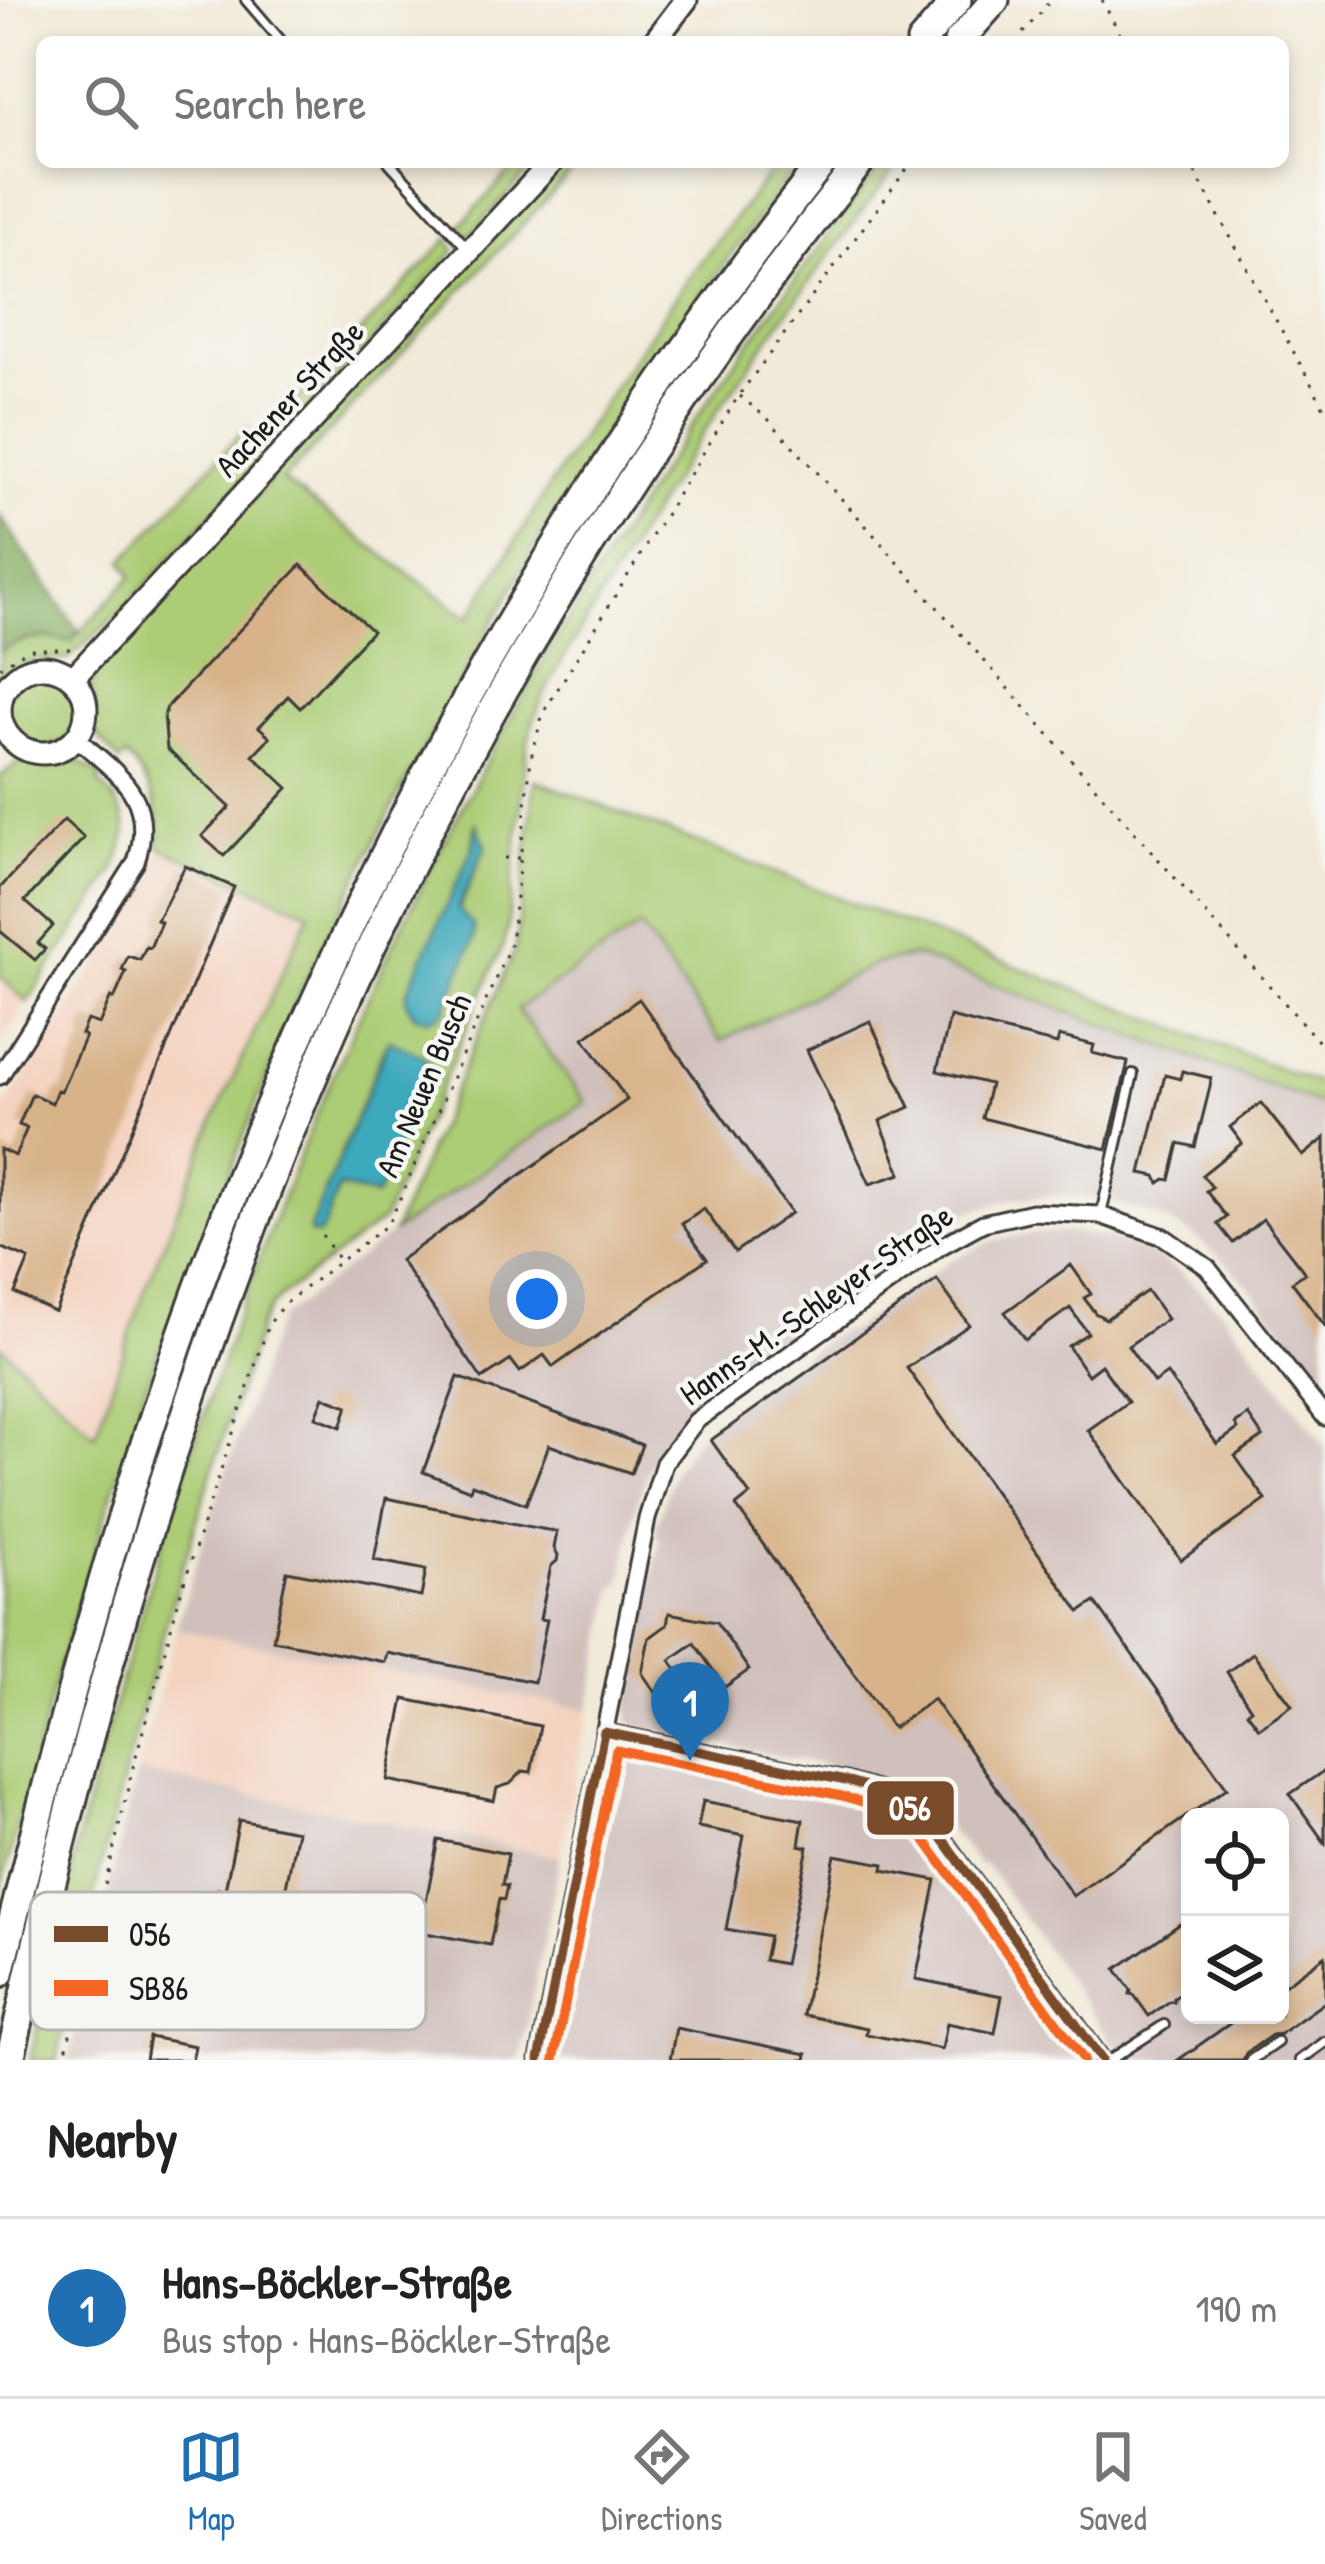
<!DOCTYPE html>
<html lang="en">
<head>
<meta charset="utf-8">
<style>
  body { margin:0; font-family:"Patrick Hand",sans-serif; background:#f6f6f6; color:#222 }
  .controls { position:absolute; right:36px; bottom:36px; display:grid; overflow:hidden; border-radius:18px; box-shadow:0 6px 18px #0003 }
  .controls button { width:108px; height:108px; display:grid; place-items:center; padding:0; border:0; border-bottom:3px solid #e0e0e0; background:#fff; color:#222; font:60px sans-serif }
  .you { position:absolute; left:537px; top:1299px; width:42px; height:42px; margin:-30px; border:9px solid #fff; border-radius:50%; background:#1a73e8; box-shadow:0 0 0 18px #1a73e833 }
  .badge { display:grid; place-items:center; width:78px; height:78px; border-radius:50%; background:#1f6fb2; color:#fff; font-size:39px; font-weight:700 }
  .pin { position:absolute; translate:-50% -99px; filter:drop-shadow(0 3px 6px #0008) }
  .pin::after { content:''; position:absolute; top:63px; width:42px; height:36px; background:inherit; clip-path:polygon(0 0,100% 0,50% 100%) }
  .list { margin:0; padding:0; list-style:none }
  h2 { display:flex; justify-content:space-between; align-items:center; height:156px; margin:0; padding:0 48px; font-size:51px }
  h2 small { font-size:39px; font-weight:400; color:#767676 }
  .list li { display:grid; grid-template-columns:78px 1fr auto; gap:36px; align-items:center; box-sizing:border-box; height:180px; padding:0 48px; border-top:3px solid #e0e0e0 }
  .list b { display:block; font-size:45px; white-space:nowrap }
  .list p { margin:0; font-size:39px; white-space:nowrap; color:#767676 }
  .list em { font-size:39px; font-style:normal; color:#767676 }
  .icon { flex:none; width:66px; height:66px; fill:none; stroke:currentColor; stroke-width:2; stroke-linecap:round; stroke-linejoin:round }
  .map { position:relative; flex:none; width:1325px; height:2060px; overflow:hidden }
  .search { position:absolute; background:#fff; box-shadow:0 6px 18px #0003; left:36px; right:36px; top:36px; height:132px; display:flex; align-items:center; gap:30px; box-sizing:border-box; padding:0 42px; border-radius:18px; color:#767676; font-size:45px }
  .sheet { height:336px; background:#fff }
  nav { display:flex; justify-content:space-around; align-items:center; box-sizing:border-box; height:168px; border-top:3px solid #e0e0e0; background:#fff; font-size:33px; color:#767676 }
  nav a { display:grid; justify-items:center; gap:6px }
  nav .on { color:#1f6fb2 }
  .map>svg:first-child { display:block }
</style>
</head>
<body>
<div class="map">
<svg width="1325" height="2060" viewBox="0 0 1325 2060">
  <rect width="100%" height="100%" fill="#f6f6f2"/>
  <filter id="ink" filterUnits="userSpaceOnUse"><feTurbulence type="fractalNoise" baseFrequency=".00833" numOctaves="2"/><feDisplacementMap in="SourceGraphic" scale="24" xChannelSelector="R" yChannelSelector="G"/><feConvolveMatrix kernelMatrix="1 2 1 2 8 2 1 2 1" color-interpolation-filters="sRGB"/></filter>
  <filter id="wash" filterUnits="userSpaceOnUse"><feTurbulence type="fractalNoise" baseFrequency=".004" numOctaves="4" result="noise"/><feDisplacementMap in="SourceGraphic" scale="48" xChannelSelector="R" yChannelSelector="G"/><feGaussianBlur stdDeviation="2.7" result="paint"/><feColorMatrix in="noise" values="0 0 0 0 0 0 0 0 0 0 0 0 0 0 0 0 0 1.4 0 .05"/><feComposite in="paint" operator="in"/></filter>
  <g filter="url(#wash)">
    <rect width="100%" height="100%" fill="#f2ead8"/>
    <g fill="#f4d3c0">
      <path d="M159,847L311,912L216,1115L146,1287L95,1436L0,1345V1114L115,938L146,884Z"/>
      <path d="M0,976L27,1002L0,1044Z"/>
      <path d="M176,1629L589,1710L560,1857L137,1772Z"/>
    </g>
    <g fill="#d0c0bc" fill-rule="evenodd">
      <path d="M640,926L721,1041L877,963L916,956L1325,1106V1385L1253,1291L1223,1259L1191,1234L1157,1216L1107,1200L1062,1195L1017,1198L974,1210L934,1229L885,1262L883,1271L711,1393L685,1416L661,1443L646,1475L635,1510L621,1583L614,1588L589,1710L176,1629L203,1539L274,1332L282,1317L393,1232L586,1102L517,1009Z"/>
      <path d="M1069,1232L1109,1238L1146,1251L1181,1273L1223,1312L1325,1446V2060H1125L986,1865L978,1864L943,1820L914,1797L883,1781L849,1770L642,1728L631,1722L627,1707L660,1541L655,1532L674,1471L692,1444L713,1422L840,1330L850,1331L953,1259L990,1242L1029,1234ZM1190,1817H1280V2015H1190Z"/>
      <path d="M639,1752L858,1797L886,1808L917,1826L946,1861L1004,1942L1002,1951L1080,2060H557L614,1771L623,1755Z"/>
      <path d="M137,1772L560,1857L520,2060H69Z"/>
    </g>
    <g fill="#accc74" stroke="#647448" stroke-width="3" fill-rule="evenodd">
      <path d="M519,162H537L470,235L457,229Z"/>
      <path d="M563,162H581L283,481L469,618L545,493L624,372L692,273L778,162H800L639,380L537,543L397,798L301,990L145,1388L57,1674L0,1892V1345L95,1435L146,1287L216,1115L310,913L159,847C159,805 154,788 126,756L120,762L92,730L94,708L90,689L102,662Z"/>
      <path d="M884,162H900C791,303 687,447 598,602C572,646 539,690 528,741L507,931L502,947L383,1220L284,1294L270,1308L260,1325C179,1565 108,1811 57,2060H30C53,1954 74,1846 104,1741C173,1494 254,1248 360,1015C477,758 621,515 789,288C821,246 851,203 884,162ZM475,826L486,846L415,1015L407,1005L406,995L473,847ZM386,1043L374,1196L338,1187L311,1234L309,1231Z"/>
      <path d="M449,238L455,251L122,611L68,659L30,661L10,671L0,684V651C24,638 44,635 71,641L132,576L123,561L246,428L259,441Z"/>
      <circle cx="43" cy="709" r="38"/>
      <path d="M26,758L76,760L103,777L98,782C131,813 132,833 113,873L27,1002L0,976V776Z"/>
      <path d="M535,780L1325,1086V1106L916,956L877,963L721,1041L640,927L517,1009L586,1102L393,1232L516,947Z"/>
    </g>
    <path fill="#89b066" stroke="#526641" stroke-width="3" d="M0,516L79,632L71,642C44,635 23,637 0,651Z"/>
    <g fill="#3da9bc" stroke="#2c626c" stroke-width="3">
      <path d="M477,825L486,846L458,908L474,927V939L444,1011C427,1026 408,1017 406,995L473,847Z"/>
      <path d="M389,1040L422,1055L429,1063L378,1193L375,1196L339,1187L323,1229L319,1234H311L309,1231Z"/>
    </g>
    <g id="blocks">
      <g fill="#d8b38a">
        <path d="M301,565L372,631L300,708L288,696L259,727L270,737L253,755L288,788L224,856L202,836L230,807L167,749L164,716L167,707Z"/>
        <path d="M64,820L84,838L25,901L53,926L38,943L45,949L35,960L0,931V888Z"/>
        <path d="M185,866L234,887L55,1312L15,1293L29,1259L0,1247V1149L15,1156L27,1128L19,1125L32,1094L52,1103L57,1090L61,1091L85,1036L81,1034L87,1020L99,1024L111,997L114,999L126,972L122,970L128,956L140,960L146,947L150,948L161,922L157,920Z"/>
        <path d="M639,999L791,1213L735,1252L704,1209L682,1224L707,1259L553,1367L544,1355L520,1372L511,1360L482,1379L400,1260L627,1100L584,1038Z"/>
        <path d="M950,1017L1057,1044L1059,1036L1094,1045L1092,1053L1128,1062L1107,1149L982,1118L990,1084L937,1071Z"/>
        <path d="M870,1021L910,1107L880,1121L901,1174L870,1184L807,1050Z"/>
        <path d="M1182,1071L1211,1078L1210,1087L1195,1147L1179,1143L1170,1180L1165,1179L1159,1183L1156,1176L1141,1173L1165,1075L1180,1079Z"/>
        <path d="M1261,1103L1303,1156L1325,1138V1326L1292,1282L1305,1273L1263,1219L1233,1243L1218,1224L1227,1217L1206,1191L1212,1187L1202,1175L1242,1143L1230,1127Z"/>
        <path d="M1071,1265L1091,1294L1084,1298L1095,1313L1106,1319L1147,1291L1167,1319L1128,1346L1154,1383L1167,1374L1217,1444L1238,1429L1235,1424L1248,1415L1263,1437L1235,1456L1266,1500L1181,1560L1088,1430L1128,1402L1101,1365L1088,1375L1068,1346L1088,1333L1070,1308L1025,1340L1005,1312Z"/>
        <path d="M937,1280L969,1325L907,1368L1080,1612L1095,1602L1227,1788L1073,1896L933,1699L893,1728L736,1506L750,1495L711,1440Z"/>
        <path d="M458,1377L642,1445L631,1473L549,1445L526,1504L472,1484L470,1490L423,1472Z"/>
        <path d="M324,1397L348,1406L341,1427L316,1417Z"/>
        <path d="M386,1498L557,1532L554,1548L558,1555L557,1561L551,1566L540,1619L547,1620L534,1682L387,1653L385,1662L273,1640L287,1571L421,1597L426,1570L374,1560Z"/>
        <path d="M669,1613L716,1622L749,1670L725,1687L694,1643L670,1660L688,1685L663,1703L642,1673L649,1638L667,1625Z"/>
        <path d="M1253,1653L1292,1705L1259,1728L1247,1712L1251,1709L1227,1672Z"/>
        <path d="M404,1699L540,1726L531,1772L523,1771L510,1784L497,1788L494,1801L388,1780Z"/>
        <path d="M1325,1770V1843L1290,1794Z"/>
        <path d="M703,1801L803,1820L799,1845L808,1847L784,1964L764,1960L769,1937L726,1929L744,1836L698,1827Z"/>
        <path d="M239,1820L297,1831L283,1902L290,1903L286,1924L214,1909L218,1889L225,1890Z"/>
        <path d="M438,1840L508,1854L502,1885L507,1886L504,1900L499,1899L490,1945L420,1932Z"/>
        <path d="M835,1855L884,1864L883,1870L936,1880L916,1979L1002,1996L995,2033L947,2023L942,2049L866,2034L867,2028L803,2015Z"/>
        <path d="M1190,1917V1987L1174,1998V2002L1170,2001L1149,2016L1134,1995L1130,1994L1131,1990L1116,1969Z"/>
        <path d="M1325,1956V2002L1280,2034L1272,2035L1246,2053L1243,2060H1178L1242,2015H1280V1988Z"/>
        <path d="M676,2028L807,2054L806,2060H670Z"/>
        <path d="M149,2037L195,2046L192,2060H145Z"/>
      </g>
    </g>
  </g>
  <g filter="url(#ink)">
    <use href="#blocks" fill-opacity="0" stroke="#3c3b38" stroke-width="3"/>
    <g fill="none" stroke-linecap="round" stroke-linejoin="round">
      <g stroke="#3c3b38" stroke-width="14">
        <g id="lane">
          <path d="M246,0L282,42"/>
          <path d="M389,162L469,250"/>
          <path d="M1101,1214L1133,1074"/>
          <path d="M1110,2060L1164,2025"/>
          <path d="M1251,2060L1277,2042"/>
          <path d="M1300,2060L1325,2042"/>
        </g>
      </g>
      <g stroke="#3c3b38" stroke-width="21">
        <g id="street">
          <path d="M0,1076L136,862C157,797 119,775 75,737"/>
          <path d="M604,1732L846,1781L892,1795L932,1824L1102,2060"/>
          <path d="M539,2060L647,1519L664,1463L696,1421L941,1246L983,1223L1032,1212L1100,1215L1164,1237L1207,1267L1325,1417"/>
        </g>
      </g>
      <g stroke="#3c3b38" stroke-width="27">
        <g id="secondary">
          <path d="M654,42L686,0"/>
          <circle cx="43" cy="710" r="43"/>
          <path d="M73,678L552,162"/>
        </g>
      </g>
      <g stroke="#3c3b38" stroke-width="33">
        <g id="highway">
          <path d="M921,42L957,0"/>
          <path d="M958,42L995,0"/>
          <path d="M0,1973C59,1728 124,1485 213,1248C360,857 565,491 823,162"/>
          <path d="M10,2060C88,1710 187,1364 331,1035C468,723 648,429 860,162"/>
        </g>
      </g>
      <g stroke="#3c3b38" stroke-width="3" stroke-dasharray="3 9" stroke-linecap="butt">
        <path d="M1102,0L1124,42"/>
        <path d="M1015,42L1051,0"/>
        <path d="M1189,162L1325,409"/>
        <path d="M740,396L768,419L859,518L1325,1049"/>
        <path d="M0,667L29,649H71L76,645"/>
        <path d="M504,858H520"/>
        <path d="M322,1235L339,1260"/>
        <path d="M64,2060L132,1771L180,1595L268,1326L283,1305L387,1225L400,1199L511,943L531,758L543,713L739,395L912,162"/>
      </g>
      <use href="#lane" stroke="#fff" stroke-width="8"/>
      <use href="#street" stroke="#fff" stroke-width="15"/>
      <use href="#secondary" stroke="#fff" stroke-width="21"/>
      <use href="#highway" stroke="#fff" stroke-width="27"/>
      <g stroke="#f6f6f2" stroke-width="18">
        <g id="bus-1">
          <path d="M604,1732L846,1781L892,1795L932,1824L1102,2060"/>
          <path d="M539,2060L604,1732"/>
        </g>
      </g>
      <g stroke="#f6f6f2" stroke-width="18">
        <path id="bus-2" d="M554,2060L616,1750L842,1796L885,1809L921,1835L1084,2060"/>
      </g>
      <use href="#bus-1" stroke="#7a4b2a" stroke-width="9"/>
      <use href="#bus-2" stroke="#f26522" stroke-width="9"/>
    </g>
  </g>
  <g text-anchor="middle" stroke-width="9" stroke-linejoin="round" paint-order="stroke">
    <g font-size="33" fill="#1c1c1c" stroke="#f6f6f2">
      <text transform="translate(289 398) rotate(-47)" y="12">Aachener Straße</text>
      <text transform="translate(423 1085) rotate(-67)" y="12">Am Neuen Busch</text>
      <text transform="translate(816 1304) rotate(-35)" y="12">Hanns-M.-Schleyer-Straße</text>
    </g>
  </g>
  <rect x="30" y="1892" width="396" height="138" rx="18" fill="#f6f6f2" stroke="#b5b5b2" stroke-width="3"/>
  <rect x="54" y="1926" width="54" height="16" fill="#7a4b2a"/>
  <rect x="54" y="1980" width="54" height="16" fill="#f26522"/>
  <g font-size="33" fill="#1c1c1c">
    <text x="129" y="1946">056</text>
    <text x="129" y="2000">SB86</text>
  </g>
  <rect stroke="#f6f6f2" stroke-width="4.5" x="865" y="1779" width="91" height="58" rx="12" fill="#7a4b2a"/>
  <g font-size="33" text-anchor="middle" font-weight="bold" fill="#fff">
    <text x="910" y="1820">056</text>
  </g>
</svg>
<div class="controls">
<button><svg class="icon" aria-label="locate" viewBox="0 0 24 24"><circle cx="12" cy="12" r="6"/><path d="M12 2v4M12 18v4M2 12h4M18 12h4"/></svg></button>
<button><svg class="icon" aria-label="layers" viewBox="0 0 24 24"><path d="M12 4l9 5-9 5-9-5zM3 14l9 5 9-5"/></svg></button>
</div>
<div class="you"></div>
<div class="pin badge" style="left:690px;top:1761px">1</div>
<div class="search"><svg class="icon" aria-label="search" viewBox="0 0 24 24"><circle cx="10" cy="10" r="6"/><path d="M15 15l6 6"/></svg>Search here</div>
</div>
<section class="sheet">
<h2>Nearby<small></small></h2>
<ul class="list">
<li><span class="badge">1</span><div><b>Hans-Böckler-Straße</b><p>Bus stop · Hans-Böckler-Straße</p></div><em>190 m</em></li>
</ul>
</section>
<nav>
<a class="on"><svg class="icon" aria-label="map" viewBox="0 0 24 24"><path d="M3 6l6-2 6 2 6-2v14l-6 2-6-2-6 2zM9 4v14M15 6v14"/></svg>Map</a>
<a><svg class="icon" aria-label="directions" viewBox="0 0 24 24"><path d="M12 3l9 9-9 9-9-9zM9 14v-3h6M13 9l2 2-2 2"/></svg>Directions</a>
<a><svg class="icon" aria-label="saved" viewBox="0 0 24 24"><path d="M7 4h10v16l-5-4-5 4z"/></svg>Saved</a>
</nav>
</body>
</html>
